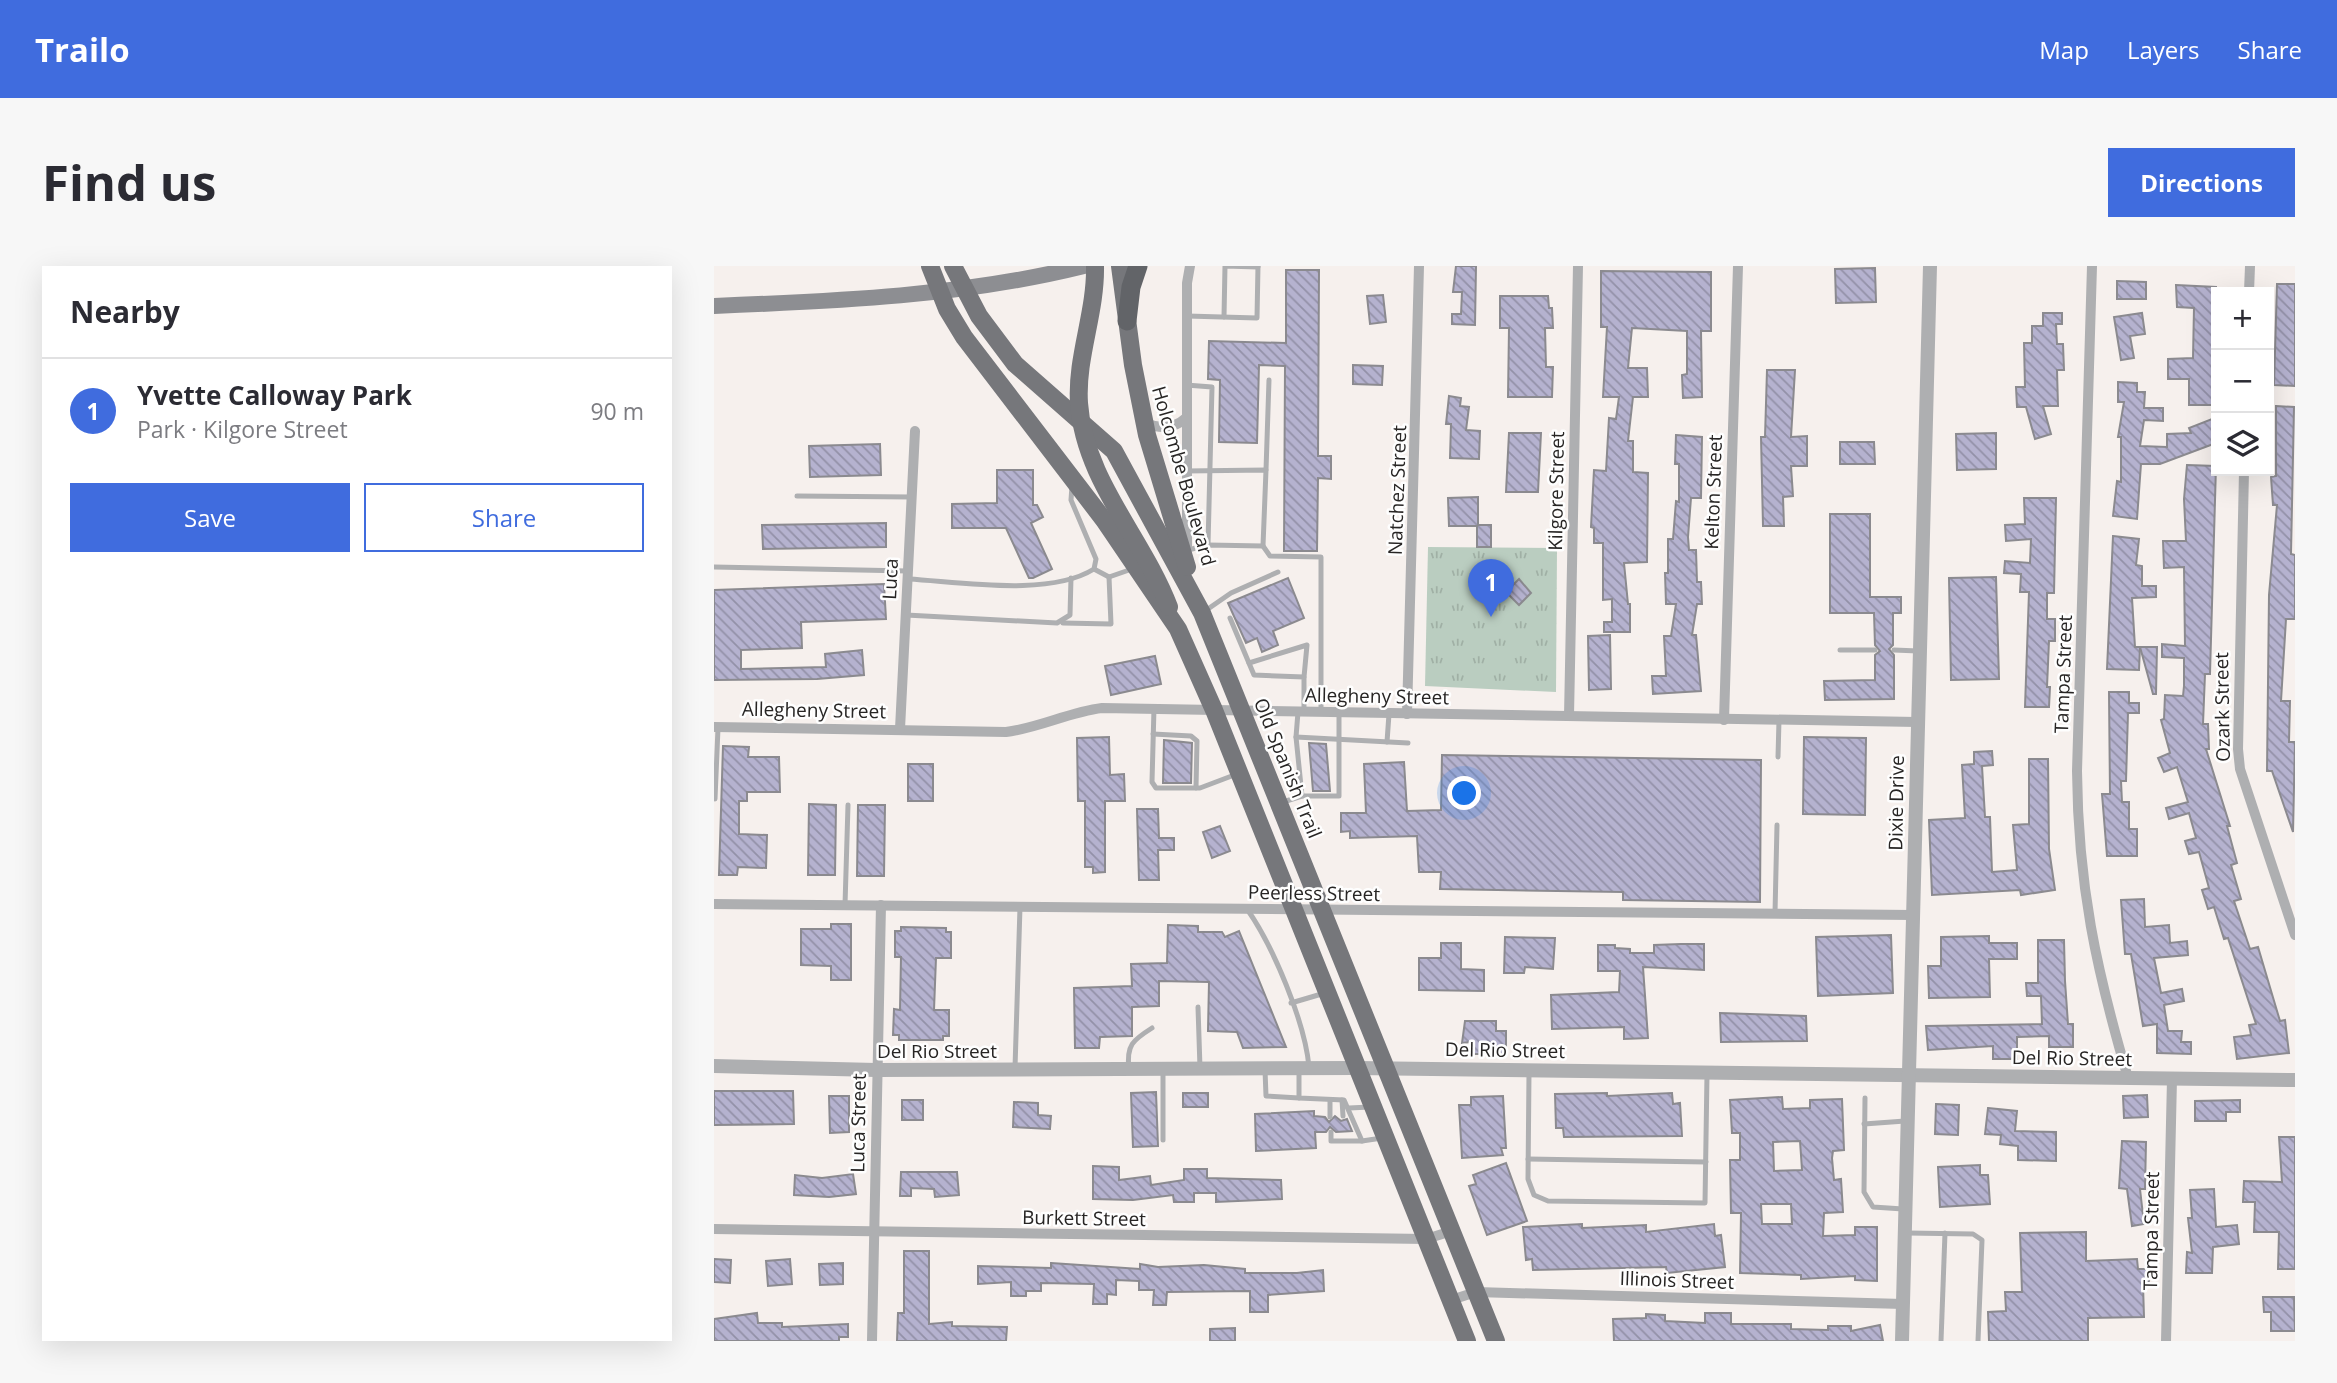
<!DOCTYPE html>
<html lang="en">
<head>
<meta charset="utf-8">
<style>
  body { margin:0; font-family:"Open Sans",sans-serif; background:#f7f7f7; color:#2b2b33 }
  .controls { position:absolute; right:21px; top:21px; display:grid; overflow:hidden; border-radius:0px; box-shadow:0 7px 28px #0002 }
  .controls button { width:63px; height:63px; display:grid; place-items:center; padding:0; border:0; border-bottom:2px solid #e1e1e2; background:#fff; color:#2b2b33; font:35px sans-serif }
  .you { position:absolute; left:751px; top:528px; width:24px; height:24px; margin:-18px; border:5px solid #fff; border-radius:50%; background:#1a73e8; box-shadow:0 0 0 10px #1a73e833 }
  .badge { display:grid; place-items:center; width:46px; height:46px; border-radius:50%; background:#406cde; color:#fff; font-size:23px; font-weight:700 }
  .pin { position:absolute; translate:-50% -58px; filter:drop-shadow(0 2px 4px #0008) }
  .pin::after { content:''; position:absolute; top:37px; width:24px; height:21px; background:inherit; clip-path:polygon(0 0,100% 0,50% 100%) }
  .list { margin:0; padding:0; list-style:none }
  h2 { display:flex; justify-content:space-between; align-items:center; height:91px; margin:0; padding:0 28px; font-size:30px }
  h2 small { font-size:23px; font-weight:400; color:#7c7c81 }
  .list li { display:grid; grid-template-columns:46px 1fr auto; gap:21px; align-items:center; box-sizing:border-box; height:105px; padding:0 28px; border-top:2px solid #e1e1e2 }
  .list b { display:block; font-size:26px; white-space:nowrap }
  .list p { margin:0; font-size:23px; white-space:nowrap; color:#7c7c81 }
  .list em { font-size:23px; font-style:normal; color:#7c7c81 }
  .actions { display:flex; gap:14px; padding:21px 28px }
  .actions a { flex:1; padding:16px 0; border:2px solid #406cde; border-radius:0px; text-align:center; font-size:24px; color:#406cde }
  .actions .main { background:#406cde; color:#fff }
  .icon { flex:none; width:38px; height:38px; fill:none; stroke:currentColor; stroke-width:2; stroke-linecap:round; stroke-linejoin:round }
  .map { position:relative; flex:none; width:1581px; height:1075px; overflow:hidden; border-radius:0px }
  header { display:flex; align-items:center; gap:42px; box-sizing:border-box; height:98px; padding:0 35px; background:#406cde; color:#fff }
  header strong { font-size:33px }
  nav { display:flex; gap:38px; margin-inline-start:auto; font-size:24px }
  .intro { display:flex; align-items:center; justify-content:space-between; box-sizing:border-box; height:168px; padding:0 42px }
  h1 { margin:0; font-size:49px }
  .button { padding:18px 32px; border-radius:0px; background:#406cde; color:#fff; font-size:24px; font-weight:700 }
  main { display:flex; gap:42px; padding:0 42px }
  aside { flex:1; background:#fff; border-radius:0px; box-shadow:0 7px 28px #0002 }
  .map>svg:first-child { display:block }
</style>
</head>
<body>
<header>
<strong>Trailo</strong>
<nav><a>Map</a><a>Layers</a><a>Share</a></nav>
</header>
<div class="intro"><h1>Find us</h1><a class="button">Directions</a></div>
<main>
<aside>
<h2>Nearby<small></small></h2>
<ul class="list">
<li><span class="badge">1</span><div><b>Yvette Calloway Park</b><p>Park · Kilgore Street</p></div><em>90 m</em></li>
</ul>
<div class="actions"><a class="main">Save</a><a>Share</a></div>
</aside>
<div class="map">
<svg width="1581" height="1075" viewBox="0 0 1581 1075">
  <defs>
    <pattern id="park-tufts" width="24" height="20" patternUnits="userSpaceOnUse" patternTransform="scale(1.75)"><rect width="24" height="20" fill="#bacdc0"/><path d="M3 7l-1-3M5 7V3M7 7l1-3M15 17l-1-3M17 17v-4M19 17l1-3" fill="none" stroke="#a0b0a5"/></pattern>
    <pattern id="building-back-hatch" width="6" height="6" patternUnits="userSpaceOnUse" patternTransform="scale(1.75)"><rect width="6" height="6" fill="#b5b2cf"/><path d="M-1 5l2 2M0 0l6 6M5-1l2 2" fill="none" stroke="#9391a8"/></pattern>
  </defs>
  <rect width="100%" height="100%" fill="#f6f0ed"/>
  <path fill="url(#park-tufts)" d="M714,281L843,282L842,426L711,420Z"/>
  <g fill="url(#building-back-hatch)" stroke="#8b8a8f" stroke-width="2" fill-rule="evenodd">
    <path d="M742,0H762L761,59L738,58V48H747L748,26H739Z"/>
    <path d="M1161,2L1162,36L1122,37L1121,3Z"/>
    <path d="M572,4H605L604,190H617V213L604,212L603,285H570L571,100L545,99L543,177L505,176L506,114L494,113L495,75L572,77Z"/>
    <path d="M887,5L997,6V65H987L988,131L969,132L968,109L973,108V65L918,62L914,102H933L934,131H919L914,175H919V206L934,207L933,296L910,297L914,338H916V366H890V356H898V333L889,334V277H880V262L877,261L880,204L892,205L895,152L902,153L905,131H889L893,61H887Z"/>
    <path d="M1403,15L1432,16V33H1403Z"/>
    <path d="M1563,18H1581V120L1560,119Z"/>
    <path d="M1462,19L1502,21V139H1475V113H1454V93L1479,92L1480,42L1463,41Z"/>
    <path d="M669,29L672,56L656,58L653,30Z"/>
    <path d="M786,30H834L835,42H838L839,62H831L832,101H839L838,131H794L795,62H786Z"/>
    <path d="M1329,47H1348V58H1342L1343,78H1349L1350,104H1343L1344,140H1329L1337,168L1321,173L1312,141H1303L1302,121H1311L1310,77H1318V60H1329Z"/>
    <path d="M1428,47L1431,68L1416,70L1420,92L1407,94L1400,51Z"/>
    <path d="M639,99L669,100L668,119L639,118Z"/>
    <path d="M1053,104H1081L1077,171L1093,170V200H1077L1079,230L1069,231L1070,260H1049L1047,171H1051Z"/>
    <path d="M1404,116L1423,117V126H1431L1430,142H1449V155L1430,154L1426,180L1453,181V168L1477,167L1475,162L1498,153L1502,163V177L1446,198H1427L1423,253L1399,250L1403,215L1407,216V171H1404L1410,136H1404Z"/>
    <path d="M735,130L747,132L746,140L755,141L752,164L766,165L765,193L736,192L737,158H732Z"/>
    <path d="M1562,140L1580,141L1577,288L1581,289V353H1572L1567,435H1576L1575,476H1581L1579,566L1558,505H1553L1555,329L1563,239H1559L1557,211L1562,210Z"/>
    <path d="M795,167H827L824,226H792Z"/>
    <path d="M1282,167V203L1243,204L1242,168Z"/>
    <path d="M962,169L988,171L987,232H977L974,271L975,284H982L983,316H987L988,338H983L978,369H982L987,425L939,428L938,410H952L950,370H957L962,338H952L951,307H954V273H959L962,235L965,236V198H961Z"/>
    <path d="M1126,176H1160L1161,198H1126Z"/>
    <path d="M166,178L167,209L96,211L95,180Z"/>
    <path d="M1473,199L1502,200L1496,408H1491L1489,458H1494L1495,483H1492L1516,560H1513L1523,597L1517,599L1527,633L1520,635L1536,683L1544,681L1566,755L1571,754L1575,787L1523,793L1520,771L1537,769L1535,759L1542,758L1514,672L1510,673L1500,641L1494,643L1488,624L1495,622L1485,586L1475,588L1471,575L1482,572L1475,547L1455,553L1452,542L1474,536L1463,501L1450,506L1444,492L1456,487L1447,454L1450,453L1451,429L1469,430L1470,420V392L1448,391V378L1471,380L1470,301L1450,302L1449,275H1472L1470,233Z"/>
    <path d="M283,204H319V239H323L329,251L317,257L338,303L319,312H315L292,262H238V238L283,237Z"/>
    <path d="M764,231V259H777V281H763V260H735L734,232Z"/>
    <path d="M1310,232H1342L1340,327H1333V353H1341V375H1335L1333,421H1336L1335,441H1311L1315,326H1306L1307,308L1290,307L1291,295L1316,297L1317,273L1292,275L1291,259L1311,258Z"/>
    <path d="M1116,248H1156V331H1187V347H1179V379L1175,383L1180,389V433L1111,434L1110,415L1161,414V389L1166,385L1161,379L1160,347H1116Z"/>
    <path d="M172,257V281L49,283L48,259Z"/>
    <path d="M1399,270L1425,273L1422,299L1428,300V320H1442V331L1418,332L1421,381H1426L1425,404L1393,403Z"/>
    <path d="M1282,311L1285,413L1237,414L1235,312Z"/>
    <path d="M574,312L590,352L559,365L564,379L548,386L543,372L532,377L514,337Z"/>
    <path d="M805,313L817,327L805,339L792,326Z"/>
    <path d="M170,318L172,353L87,356L88,382L27,384V403L112,401L111,388L148,384L150,409L103,413L0,414V324Z"/>
    <path d="M896,369L897,423L875,424L874,370Z"/>
    <path d="M1426,381H1443L1442,428H1439Z"/>
    <path d="M441,390L447,418L397,429L391,400Z"/>
    <path d="M1395,426H1415V437H1425V447H1414L1412,515H1407L1408,536H1415V563H1423V590H1393L1388,528H1396Z"/>
    <path d="M395,471L396,509L410,508L411,535H391V606L379,607V601H371V535H364L363,472Z"/>
    <path d="M1090,471L1152,472L1151,549L1089,548Z"/>
    <path d="M450,474L478,477L477,517H449Z"/>
    <path d="M595,477L612,478L616,525H599Z"/>
    <path d="M9,480L35,481L34,491H65L66,526H33V535H25V568L53,569L52,602L24,601L23,609H5Z"/>
    <path d="M1278,485L1279,499L1268,500L1271,551H1276L1278,606L1303,604L1299,559L1315,558V493H1334L1335,583L1341,624L1307,629L1306,624L1218,629L1215,554L1251,552L1248,499L1260,498V486Z"/>
    <path d="M728,489L1047,494L1046,636L909,634V626L726,623L727,606H705L703,570L636,572V565L627,566V547H652L650,498L690,496L693,545L727,544Z"/>
    <rect x="194" y="498" width="25" height="37"/>
    <path d="M95,538L122,539L121,609H94Z"/>
    <path d="M144,539H171L170,610H143Z"/>
    <path d="M423,543H444L445,572H460V584H444L445,614H425Z"/>
    <path d="M506,560L516,585L498,592L489,566Z"/>
    <path d="M1430,633L1431,661L1455,659L1456,677L1473,675L1474,689L1440,692L1447,727L1468,723L1470,735L1450,739L1454,765H1468L1467,776H1477V788L1443,787V758L1429,760L1417,688H1411L1407,634Z"/>
    <path d="M117,658H137V714H117V700L87,699V663H117Z"/>
    <path d="M454,659L484,660V666H508L511,671L525,665L572,781L529,782L523,766L494,765L495,716L445,715V740L418,741V770L386,771L385,782H361L360,722L418,720L417,698L453,697Z"/>
    <path d="M187,661L232,662V666H237V692H222L220,744H235V770H229V774H185V769H179L180,743L186,744L187,691H181V665H187Z"/>
    <path d="M1177,669L1179,727L1104,730L1102,671Z"/>
    <path d="M1275,670V677H1303V693H1275L1276,731L1215,732L1214,700H1227V671Z"/>
    <path d="M791,671L841,672L839,703L811,701L810,707H790Z"/>
    <path d="M1324,674H1350L1351,715L1354,758H1359V781H1335V770L1303,771V793H1279V780L1214,784L1212,760L1328,758L1327,730H1313L1312,717H1324Z"/>
    <path d="M727,677H747V703L770,704V725L705,724V692H727Z"/>
    <path d="M967,678H990V704L929,701L934,772L910,773V761L838,763L837,729L905,726L906,705H884V679H901V682L916,683V687H940V679Z"/>
    <path d="M1006,747L1092,750L1093,775L1007,776Z"/>
    <path d="M751,755H782V765H792V788H756V776L748,777Z"/>
    <path d="M0,825H79L80,858L0,859Z"/>
    <path d="M442,826L444,880L419,881L417,827Z"/>
    <rect x="469" y="827" width="25" height="14"/>
    <path d="M893,827V830L958,827L959,838L966,837L968,870L850,871L849,862H842L841,828Z"/>
    <path d="M1433,829L1434,851L1410,852L1409,830Z"/>
    <path d="M115,830H135V866L116,867Z"/>
    <path d="M789,830L792,882H787L789,889L748,892L745,839H757V831Z"/>
    <path d="M1068,831L1069,843L1096,842V834L1128,833L1130,884L1119,885L1118,892L1120,914L1127,913L1129,946L1110,947L1109,970L1141,969V961H1163V1015L1141,1014V1010L1087,1013V1009L1026,1007L1027,947H1017L1016,894H1026V867H1018L1016,834ZM1086,875L1088,904L1060,905L1059,876ZM1047,938H1077L1078,958H1048Z"/>
    <rect x="188" y="834" width="21" height="20"/>
    <path d="M1526,834V846H1512V855H1481V835Z"/>
    <path d="M300,836L324,837V849L337,850L336,863L299,861Z"/>
    <path d="M1222,838L1245,839L1244,869L1221,868Z"/>
    <path d="M1274,842L1303,845L1301,865L1342,866V895L1304,894V880L1286,878L1287,869L1271,868Z"/>
    <path d="M600,845V850L611,851L615,856L621,850L627,855L633,853L638,865L622,866L616,861L612,866H601L602,882L542,885L541,848Z"/>
    <path d="M1565,871H1581V1003H1564L1565,966H1540L1541,936H1529L1530,915L1568,916Z"/>
    <path d="M1408,875L1432,876L1431,923H1426L1430,958L1418,960L1413,923L1405,922Z"/>
    <path d="M792,897L813,955L773,969L755,920L762,918L759,909Z"/>
    <path d="M1266,899V909H1274L1276,938L1226,941L1224,901Z"/>
    <path d="M379,900L405,901V914L436,910L437,919L470,914V903H493V912L567,914L568,933L502,936V927H480V936H460L459,929L419,934L379,933Z"/>
    <path d="M187,906H243L245,929L221,931L220,923L197,922V930H186Z"/>
    <path d="M139,908L142,928L115,931L80,929L81,909L108,912Z"/>
    <path d="M1500,923L1502,961L1523,959L1525,978L1499,981L1498,1007H1472L1473,986L1478,987L1474,952H1478L1476,924Z"/>
    <path d="M868,958V962L932,959V966L1000,958L1001,970L1007,969L1011,1001L953,1007L952,1001L819,1004L818,993L812,994L809,961Z"/>
    <path d="M1372,966V995L1423,993L1424,1003H1434L1435,1019H1429L1430,1051L1374,1052V1075H1275L1274,1046L1292,1045L1291,1026H1308L1306,967Z"/>
    <path d="M190,985H215V1058L238,1056V1060L293,1061L292,1075H183L184,1047H190Z"/>
    <path d="M0,993L17,994L16,1017L0,1016Z"/>
    <path d="M76,993L78,1018L54,1020L52,995Z"/>
    <path d="M129,997V1018L106,1019L105,998Z"/>
    <path d="M337,997L426,1003V998L444,1001L490,999L531,1003V1007H583L609,1004L610,1025L554,1029V1046H536V1025L453,1026L452,1039H439L440,1024H425V1015L402,1014V1029L393,1028V1038H379L380,1018L327,1017V1025H312V1030H297V1016L264,1018V1000L337,1002Z"/>
    <path d="M1549,1031H1580L1581,1065H1557V1046H1550Z"/>
    <path d="M43,1047L44,1057H68V1061L134,1058V1071H125V1075H0V1053Z"/>
    <path d="M991,1047H1017V1058H1077V1063L1114,1064V1060H1137V1065L1166,1059L1169,1075H900L899,1053L932,1052V1048L951,1049V1055L991,1057Z"/>
    <path d="M521,1062V1075H496V1063Z"/>
  </g>
  <g fill="none" stroke-linecap="round" stroke-linejoin="round">
    <g stroke="#aeafb1" stroke-width="5">
      <path d="M473,50L543,52L544,0"/>
      <path d="M510,51L511,0L544,1"/>
      <path d="M472,119L498,121L494,279"/>
      <path d="M552,204L555,114"/>
      <path d="M472,205L552,204L549,280L494,279L474,284"/>
      <path d="M83,230L198,231"/>
      <path d="M549,280L556,290L607,291V445"/>
      <path d="M0,301L194,305"/>
      <path d="M380,303L395,311L418,303"/>
      <path d="M195,313C247,316 335,331 380,303L382,293L357,234L358,220"/>
      <path d="M491,345L517,327L564,306"/>
      <path d="M192,349L343,357L356,349L357,312"/>
      <path d="M516,352L540,409L590,411V447"/>
      <path d="M349,357L397,358L395,311"/>
      <path d="M1126,384H1161"/>
      <path d="M1180,384L1204,385"/>
      <path d="M535,397L593,379L590,411"/>
      <path d="M440,442L438,516L442,522H486L523,508"/>
      <path d="M584,446L582,471L588,530"/>
      <path d="M439,468L477,470L483,475L482,522"/>
      <path d="M582,471L694,477"/>
      <path d="M673,476L675,448"/>
      <path d="M1064,491L1065,454"/>
      <path d="M1,533L4,462"/>
      <path d="M569,536L588,530H625V447"/>
      <path d="M131,639L134,539"/>
      <path d="M533,643C559,680 591,756 595,801"/>
      <path d="M1061,647L1063,559"/>
      <path d="M577,737L611,727"/>
      <path d="M484,741L486,802"/>
      <path d="M301,802L306,641"/>
      <path d="M415,803C412,779 419,774 438,762"/>
      <path d="M551,804L552,830L585,832"/>
      <path d="M585,805V832L630,834L648,875L668,872"/>
      <path d="M449,806V874"/>
      <path d="M815,807L814,913L820,929L834,935L991,937L993,808"/>
      <path d="M1151,832L1150,926L1159,941L1189,943"/>
      <path d="M628,834L629,850"/>
      <path d="M635,842L656,841"/>
      <path d="M616,851V834"/>
      <path d="M1150,858L1191,855"/>
      <path d="M617,866V875H648"/>
      <path d="M814,893L992,896"/>
      <path d="M1193,967L1259,968L1268,974L1264,1075"/>
      <path d="M1227,1075L1231,967"/>
    </g>
    <g stroke="#aeafb1" stroke-width="10">
      <path d="M1378,0L1363,505C1364,619 1382,703 1414,812"/>
      <path d="M1535,26L1536,0"/>
      <path d="M431,157C446,163 460,163 472,152"/>
      <path d="M1530,205L1524,483L1526,503L1581,669"/>
      <path d="M473,280V17L476,0"/>
      <path d="M693,448L705,0"/>
      <path d="M855,450L864,0"/>
      <path d="M1010,454L1024,0"/>
      <path d="M0,461L292,466C325,462 355,446 388,442L1203,456"/>
      <path d="M186,463L201,165"/>
      <path d="M0,638L1199,649"/>
      <path d="M0,963L712,973L738,965"/>
      <path d="M737,1034L762,1026L1189,1038"/>
      <path d="M158,1075L167,639"/>
      <path d="M1452,1075L1458,813"/>
    </g>
    <g stroke="#aeafb1" stroke-width="14">
      <path d="M0,800L162,804L643,802L1581,814"/>
      <path d="M1188,1075L1216,0"/>
    </g>
    <path stroke="#8d8e92" stroke-width="16" d="M0,40C125,35 249,30 370,0"/>
    <g stroke="#76777b" stroke-width="18">
      <path d="M216,0L233,43L250,71L390,254L464,363L500,444L753,1075"/>
      <path d="M239,0L265,50L301,98L400,185L488,347L782,1075"/>
      <path d="M381,0C382,47 362,91 365,137C370,214 429,272 455,341"/>
      <path d="M406,0L419,99L433,169L473,301"/>
    </g>
    <path stroke="#626468" stroke-width="19" d="M413,55L417,21L424,0"/>
  </g>
  <g text-anchor="middle" stroke-width="5" stroke-linejoin="round" paint-order="stroke">
    <g font-size="19" fill="#272524" stroke="#fefefe">
      <text transform="translate(470 210) rotate(74)" y="7">Holcombe Boulevard</text>
      <text transform="translate(683 224) rotate(-88)" y="7">Natchez Street</text>
      <text transform="translate(842 225) rotate(-89)" y="7">Kilgore Street</text>
      <text transform="translate(999 226) rotate(-88)" y="7">Kelton Street</text>
      <text transform="translate(176 313) rotate(-87)" y="7">Luca</text>
      <text transform="translate(1349 408) rotate(-88)" y="7">Tampa Street</text>
      <text transform="translate(663 430) rotate(1)" y="7">Allegheny Street</text>
      <text transform="translate(1508 441) rotate(-91)" y="7">Ozark Street</text>
      <text transform="translate(100 444) rotate(1)" y="7">Allegheny Street</text>
      <text transform="translate(574 502) rotate(68)" y="7">Old Spanish Trail</text>
      <text transform="translate(1182 537) rotate(-89)" y="7">Dixie Drive</text>
      <text transform="translate(600 627) rotate(1)" y="7">Peerless Street</text>
      <text transform="translate(791 784) rotate(1)" y="7">Del Rio Street</text>
      <text x="223" y="792">Del Rio Street</text>
      <text transform="translate(1358 792) rotate(1)" y="7">Del Rio Street</text>
      <text transform="translate(144 857) rotate(-89)" y="7">Luca Street</text>
      <text transform="translate(370 952) rotate(1)" y="7">Burkett Street</text>
      <text transform="translate(1437 965) rotate(-89)" y="7">Tampa Street</text>
      <text transform="translate(963 1014) rotate(2)" y="7">Illinois Street</text>
    </g>
  </g>
</svg>
<div class="controls">
<button>+</button>
<button>−</button>
<button><svg class="icon" aria-label="layers" viewBox="0 0 24 24"><path d="M12 4l9 5-9 5-9-5zM3 14l9 5 9-5"/></svg></button>
</div>
<div class="you"></div>
<div class="pin badge" style="left:777px;top:351px">1</div>
</div>
</main>
</body>
</html>
